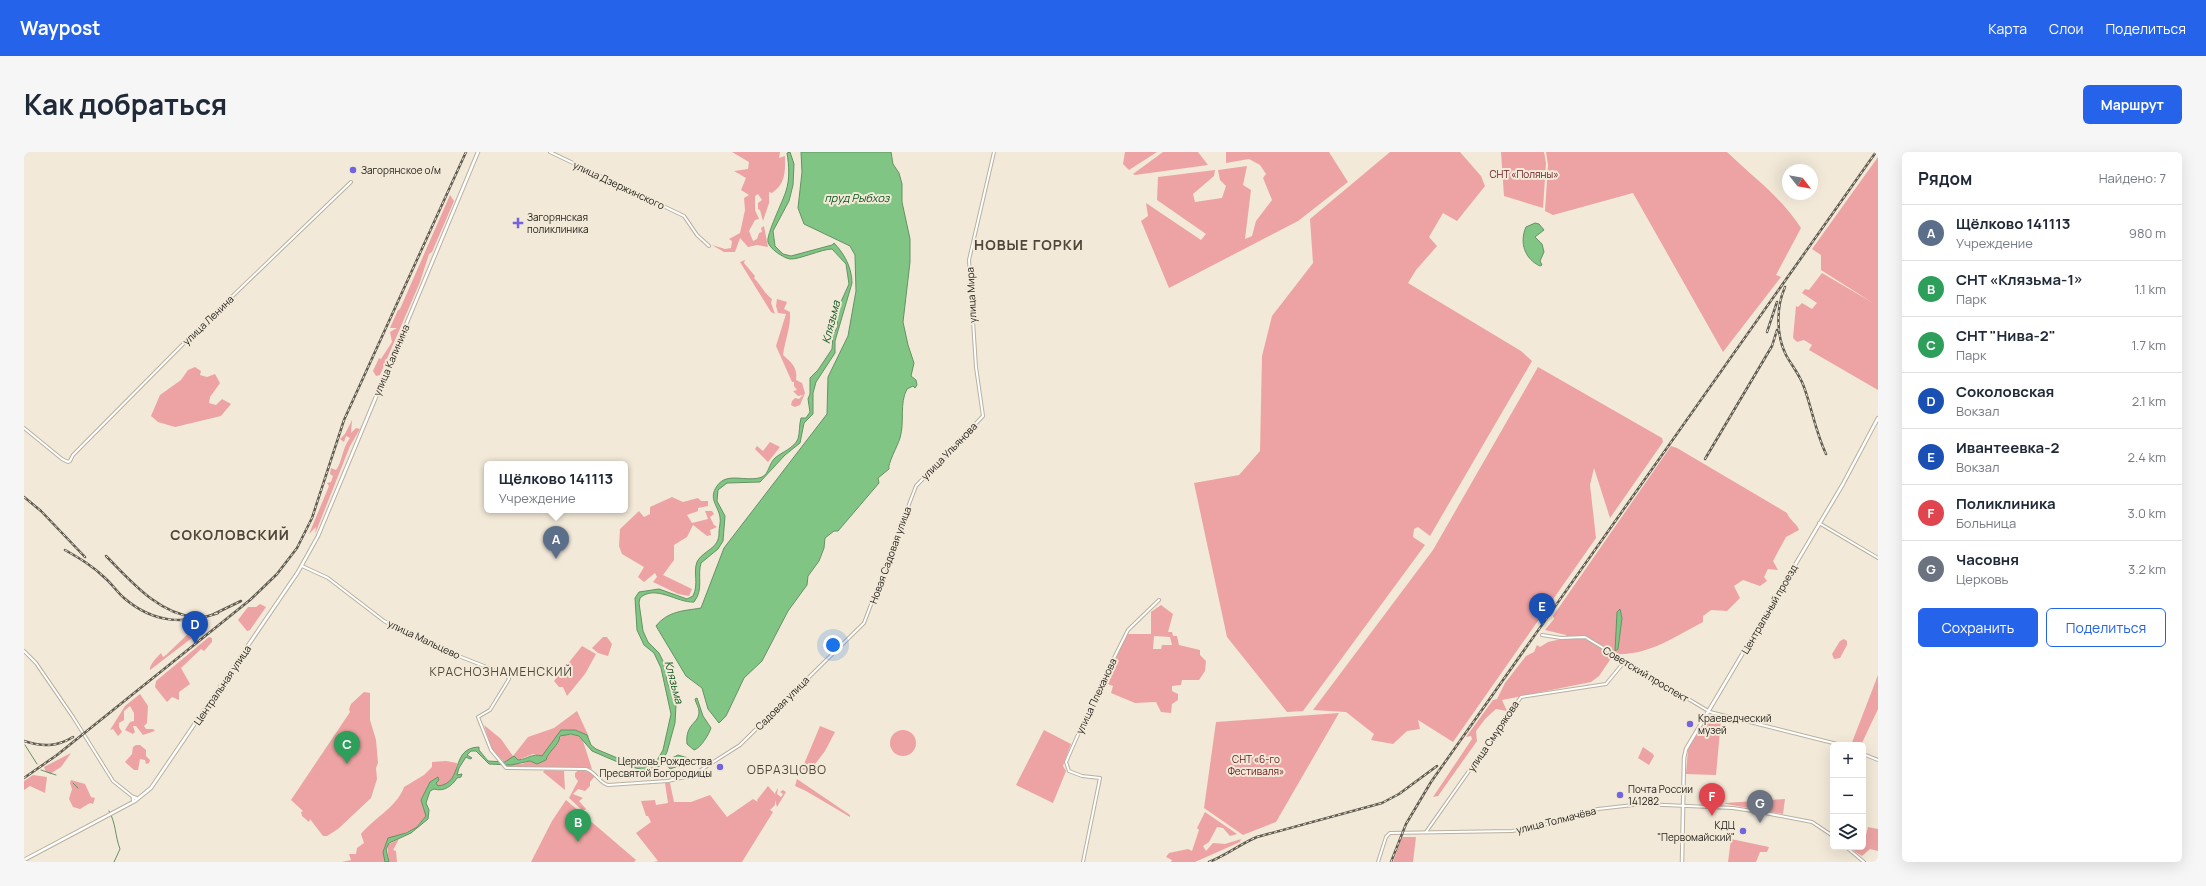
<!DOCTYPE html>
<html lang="ru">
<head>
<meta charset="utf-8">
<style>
  body { margin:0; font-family:Manrope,sans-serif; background:#f6f6f7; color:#1f2937 }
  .controls { position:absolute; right:12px; bottom:12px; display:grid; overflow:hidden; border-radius:6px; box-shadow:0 4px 16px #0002 }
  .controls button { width:36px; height:36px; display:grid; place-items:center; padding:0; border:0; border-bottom:1px solid #e0e1e3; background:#fff; color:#1f2937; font:20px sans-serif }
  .compass { position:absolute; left:1758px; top:12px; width:36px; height:36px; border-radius:50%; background:#fff; box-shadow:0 4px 16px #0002; rotate:121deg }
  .you { position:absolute; left:809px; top:493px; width:14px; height:14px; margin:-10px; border:3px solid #fff; border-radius:50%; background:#1a73e8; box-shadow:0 0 0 6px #1a73e833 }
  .badge { display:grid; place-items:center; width:26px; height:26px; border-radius:50%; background:#2563eb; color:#fff; font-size:13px; font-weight:700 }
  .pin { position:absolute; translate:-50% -33px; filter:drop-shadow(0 1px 2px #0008) }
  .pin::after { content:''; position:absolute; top:21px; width:14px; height:12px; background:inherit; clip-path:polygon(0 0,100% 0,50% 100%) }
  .popup { position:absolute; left:460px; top:309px; width:144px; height:52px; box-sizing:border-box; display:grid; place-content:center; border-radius:6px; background:#fff; filter:drop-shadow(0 1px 3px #0005); font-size:13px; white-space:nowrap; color:#747a83 }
  .popup b { font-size:15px; color:#1f2937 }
  .popup::after { content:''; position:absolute; left:50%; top:100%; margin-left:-8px; border:8px solid transparent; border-top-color:#fff }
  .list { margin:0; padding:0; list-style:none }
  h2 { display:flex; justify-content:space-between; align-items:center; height:52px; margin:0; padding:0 16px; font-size:17px }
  h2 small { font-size:13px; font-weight:400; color:#747a83 }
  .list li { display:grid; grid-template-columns:26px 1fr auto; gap:12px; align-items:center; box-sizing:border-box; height:56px; padding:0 16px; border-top:1px solid #e0e1e3 }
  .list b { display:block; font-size:15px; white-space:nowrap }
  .list p { margin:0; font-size:13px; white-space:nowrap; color:#747a83 }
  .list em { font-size:13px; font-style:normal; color:#747a83 }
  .actions { display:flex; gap:8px; padding:12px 16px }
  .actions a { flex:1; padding:9px 0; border:1px solid #2563eb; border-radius:6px; text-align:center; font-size:14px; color:#2563eb }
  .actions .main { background:#2563eb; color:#fff }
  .icon { flex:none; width:22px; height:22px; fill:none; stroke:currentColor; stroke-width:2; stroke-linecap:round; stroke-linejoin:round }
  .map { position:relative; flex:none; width:1854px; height:710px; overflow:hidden; border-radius:6px }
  header { display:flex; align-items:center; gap:24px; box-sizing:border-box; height:56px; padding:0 20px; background:#2563eb; color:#fff }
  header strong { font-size:19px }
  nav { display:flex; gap:22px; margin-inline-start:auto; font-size:14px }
  .intro { display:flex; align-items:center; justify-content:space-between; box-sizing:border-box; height:96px; padding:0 24px }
  h1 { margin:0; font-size:28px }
  .button { padding:10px 18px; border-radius:6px; background:#2563eb; color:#fff; font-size:14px; font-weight:700 }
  main { display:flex; gap:24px; padding:0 24px }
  aside { flex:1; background:#fff; border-radius:6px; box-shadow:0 4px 16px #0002 }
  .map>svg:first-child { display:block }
</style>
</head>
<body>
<header>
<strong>Waypost</strong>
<nav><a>Карта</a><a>Слои</a><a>Поделиться</a></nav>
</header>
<div class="intro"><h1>Как добраться</h1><a class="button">Маршрут</a></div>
<main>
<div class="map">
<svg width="1854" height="710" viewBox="0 0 1854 710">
  <rect width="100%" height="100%" fill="#f2e9d8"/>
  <g fill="#eda3a3" fill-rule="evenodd">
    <path d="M708,0H756L755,6L761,4C761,20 762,31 748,41L745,40V51L739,69L736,58L734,57V51L738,48L734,42L731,44V58L735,67L731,68L725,79L729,89L733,87L735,81L738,80L737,76L740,74L744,95L733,93L724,95L716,86L711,100H700L688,93L701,97L707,96L708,89L705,87L716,81L721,58L720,46L725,43L717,38L722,26L710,19L724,17L725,10Z"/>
    <path d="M1101,0H1133L1105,18L1099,12Z"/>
    <path d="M1139,0H1174L1184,13L1111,23L1109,22Z"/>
    <path d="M1202,0H1305L1324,30L1274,69L1145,136L1117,69L1124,64L1122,51L1177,88L1182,82L1133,48L1134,25L1191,18L1190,24L1169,42L1171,50L1198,46L1202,34L1196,28L1194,18L1223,14L1219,33L1227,38L1221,87L1228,84L1232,69L1248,48L1239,26L1242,22L1236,13L1225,7L1202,11Z"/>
    <path d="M1366,0H1436L1457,24L1461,34L1433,69L1419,61L1405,85L1413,94L1392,118L1384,131L1497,199L1508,209L1406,384L1394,375L1390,377L1389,385L1401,393L1279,559L1263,560L1203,485L1170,331L1215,323L1236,299L1238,204L1248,164L1289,111L1286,67Z"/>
    <path d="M1477,0H1520L1522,11L1519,56L1480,44Z"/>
    <path d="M1522,0H1703C1730,26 1756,44 1777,76L1752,123L1757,125L1699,200L1609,41L1529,63L1521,59L1524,13Z"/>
    <path d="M1854,5V238L1785,198L1788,193L1780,188L1773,190L1769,186L1772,154L1774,155L1778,151L1788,157L1793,151L1778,141L1781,137L1785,138L1798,121L1849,151L1797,118V103L1788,97Z"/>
    <path d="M426,43L430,49L408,100L405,102L396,130L356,223L352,224L349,219L355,206L357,207L368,190L366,180L373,176H366L374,158L376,157Z"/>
    <path d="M721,108L720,111L731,124L730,126C737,133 741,142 748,147L747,151L751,162L747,160L716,110Z"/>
    <path d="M753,147L763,150L760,157L766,160C767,175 761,188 759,203C768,211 774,216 772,228L778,231L781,241L776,253L771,255L767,253L768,249L771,246L775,247L779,243L774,244L769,239L773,238L770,234V230H768L752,194L762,162L754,161L752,154Z"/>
    <path d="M171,215L177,219L176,223L183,225L191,222L196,231L186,245L185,251L192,253L198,247L207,252L197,264L151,275L134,270L127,264L136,243L157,228L164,218Z"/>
    <path d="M1514,215L1638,286L1639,290L1586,366L1570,316L1566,333L1572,386L1429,590L1394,568L1396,577L1383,579L1369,592L1347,588L1350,582L1322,560L1289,558L1409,398Z"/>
    <path d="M328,268L327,281L332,276L336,277L326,294L291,382L292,375L285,382L305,334L303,331L307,330L309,324L306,322L307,316L312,318C318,311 318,296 326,286L322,284L320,290L316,287L321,282Z"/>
    <path d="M746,290L756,295L744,310L731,297L733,294L739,299Z"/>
    <path d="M1647,294L1653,296L1763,361C1766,369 1773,371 1775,378L1762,385L1749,409L1754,418L1744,417L1740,425L1743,429L1736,434L1719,428L1710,434L1716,446L1703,459L1687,458L1679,464V470C1650,485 1624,504 1590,502L1575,524L1567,530L1478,548L1483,559L1472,557L1462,566L1452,579L1453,589L1414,644L1409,645L1448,587L1447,584L1442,585L1469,548L1473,547L1481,531L1502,504L1510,500L1513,493L1516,495L1524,490L1542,486V483L1521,478L1530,467L1529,464Z"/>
    <path d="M648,345L659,350L674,346L677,349H684V354L674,356V359L663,363L668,371L684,367L681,359H688L690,362L686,365L690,373L693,375L686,378L687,383L683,384L669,373L663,385L650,393V408L639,423L668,437L665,444L654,442L629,430L633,425L631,421L620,430L614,425L620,415L598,402L595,394L596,377L615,359L620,365L626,362V355Z"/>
    <path d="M236,452L242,455L226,478L223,479L214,468L224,455H232Z"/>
    <path d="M1137,453L1149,462L1144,480H1148L1149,484H1153L1155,493L1176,498V503L1182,509L1181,519L1175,528H1158L1157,533L1148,534V539L1154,542V548L1148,552L1147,561L1137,560L1132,550L1111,551L1087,541L1089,534L1081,531L1103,482H1127V460ZM1130,484L1146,485L1148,493H1138L1137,497H1129Z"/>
    <path d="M167,479H177L126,518C125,513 133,505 137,501L139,505L142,503Z"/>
    <path d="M185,485L188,486V490L180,499L177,497L157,516L166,532L155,540V548L148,545L143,550L131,535L132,529Z"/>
    <path d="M579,485H583L588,492L584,504L574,501L568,496Z"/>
    <path d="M1820,487L1823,489V493L1816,506L1810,507L1808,502L1816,489Z"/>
    <path d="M558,494L572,502L561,522L543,544L539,535H535L530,529Z"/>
    <path d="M1854,523V557L1837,593H1827Z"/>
    <path d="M340,540L346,541V568L352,588L354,611L352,616L353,627L347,646L314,677L303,684H299L286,667L285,670L278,664L277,660L279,659L267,648L326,560L325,557L327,552Z"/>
    <path d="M116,542L124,554L123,571L120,574L122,577H129L131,579L119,583L112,574H109L111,580L109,582L101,578L106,570L110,569V561L106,554L100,559V568L95,571V575L98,580L94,584L89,577L86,578L101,554Z"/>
    <path d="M553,559L565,585L551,578L542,579L518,604L509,602L494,608L490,605L491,607L486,611L479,609L468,598L460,573L477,587L489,604L504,585L530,576Z"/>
    <path d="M1315,561L1252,670L1219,683L1180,656L1192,570Z"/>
    <path d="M1683,564L1697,568L1692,623L1662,622L1664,597Z"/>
    <path d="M796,574L811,580L801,599L785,620L778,617Z"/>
    <circle cx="879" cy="591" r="13"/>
    <path d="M1020,578L1047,592L1039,614L1042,619L1029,651L992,633Z"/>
    <path d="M539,582L552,583L558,586L568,617L556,615L485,616L480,612H498L506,609L513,612L521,607Z"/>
    <path d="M112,593H116L122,598V604L126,608L125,611L122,612L121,608L116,607L114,618H110L101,610L108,602L109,595Z"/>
    <path d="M1619,595L1629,602L1630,604L1625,613L1614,606Z"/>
    <path d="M47,601L37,615L26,622L22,620L20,615Z"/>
    <path d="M422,609L433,611C432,623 428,633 414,635L412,631L416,626C408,633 398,640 399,652C399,656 402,659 402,664L393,675L364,689L361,710H318L327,708L325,702H332L333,696L340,691L337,682C350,666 373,655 380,635L400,623L408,615V610Z"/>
    <path d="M521,618L540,619L541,638L519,620Z"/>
    <path d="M555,618L566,620L571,624L566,630V634L561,639L554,637L549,642L559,646L555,649L562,657L559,659L545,646L554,629L551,625V621Z"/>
    <path d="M9,623L23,625L21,641L6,634L0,638V629Z"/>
    <path d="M773,627L826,663V665L782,639L771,634Z"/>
    <path d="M47,628L61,632L67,645L71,646L69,652L66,651L56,657L49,655L45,647L48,637L46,631Z"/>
    <path d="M641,631H646L650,650H667L686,643L703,665L729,647L734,650L733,648L744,634L752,643L751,641L754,636L753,642L757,645L759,642L756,640L759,638L762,640L753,655L751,648V653L746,658L749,660L718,710H629L634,709L612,681L627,670L624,664H622L617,649L631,648L632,653L644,651Z"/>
    <path d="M1761,647L1759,662L1702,652L1701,651Z"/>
    <path d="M542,648L612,708L610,710H507L528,669Z"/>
    <path d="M1181,660L1213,682L1206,684L1199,676L1193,675L1185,690L1179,694L1182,699L1189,691L1201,692L1217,687L1216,690L1171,710H1147L1148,708L1142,705L1145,701L1164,697L1168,699L1175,678L1173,676Z"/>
    <path d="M1844,675L1854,677V699L1846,697L1838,704L1830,699L1833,695H1839Z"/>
    <path d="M1378,685H1392L1389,710H1369Z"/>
    <path d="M375,687L369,698L372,699L373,710H365L363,693Z"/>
    <path d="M1707,687L1745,695L1743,700H1736L1732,710H1704Z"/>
  </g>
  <g fill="#81c585" stroke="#649264">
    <path d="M766,0L770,12L769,33L765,49L749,79L751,94L759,102L767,104L808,93L810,91C818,99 828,114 828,131L811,189V201L792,230L789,241V262L780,271L776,291L761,303L736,330L703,331L694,338L693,349L701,364L699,389L694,397L677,411C673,424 680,437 670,450C653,451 631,432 616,446L615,451L619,479L624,490L635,501L639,509L642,516L643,529L652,553L651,571L643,600L636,614L625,619L603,614L568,599L555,584L547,582L536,584C535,594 524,599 522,608L513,612L506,609L487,613L465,612L452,599H447L443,603L448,606L446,607L442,605L435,616L433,623L438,622L437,625L433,626C428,634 420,640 410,637L406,639L402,651L405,658L404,667L387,681L365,691L362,697L365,710H361L359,700L364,686L382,681L393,675L402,664L397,648L406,630L414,625L415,628L412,631L414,634C441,631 425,596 455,595V598L464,609L481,610L490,604L494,608C504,607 508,601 518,604L537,578H551L563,583L567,593L572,597L610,613L624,615L631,612L639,598L647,562L637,516L630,501L620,493L613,478L611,446L615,440L635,437L663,447L669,444C675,432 669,420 673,410C679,398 696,397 695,380C695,376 697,370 696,365C694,353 684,347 693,334C703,319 723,331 738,325C745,322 745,311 751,306C758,300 770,296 774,287C776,280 775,273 777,266H782L786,260L784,247L786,242V226L794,218L808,197L809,183L814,174L813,166L816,152L825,132L822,112L808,97C798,97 774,108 766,107C759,106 745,96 744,90C742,83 759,49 762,39C766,27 765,13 763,1Z"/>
    <path d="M777,0H867L869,12L875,21L878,32V50L886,87V110L879,170L884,193L890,211L887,224L892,228L893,233L891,236L889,234L883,237C875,252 881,269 876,286C874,293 863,313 865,317L854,326L855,331L814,379H810L801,386L800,396L795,409L784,424L783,433L764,459L738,509L720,526L702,564L695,571L684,557L678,536L662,524L632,474C644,459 659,459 677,456L700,396L803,262L804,225L824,184L832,139L831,103L826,94L780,72L774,56L778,20Z"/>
    <path d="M1511,71L1515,72L1520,78L1511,85L1518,92L1520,100L1516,109L1518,113L1516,114C1501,107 1495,91 1502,75Z"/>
    <path d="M1596,457L1598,466L1594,497L1591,499L1593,460Z"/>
    <path d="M673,546L679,564L687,576C685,582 677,596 670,598L663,592C661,571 675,572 675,560C675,555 672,552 671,547Z"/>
    <path d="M654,603L667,607L665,610L646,617L643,613L648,606Z"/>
  </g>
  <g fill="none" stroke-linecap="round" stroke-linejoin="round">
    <g stroke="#649264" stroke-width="1">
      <path d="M1,593L13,612"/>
      <path d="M17,618L32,623"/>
      <path d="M49,631L54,636"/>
      <path d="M85,659C92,671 91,684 96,697L90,710"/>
    </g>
    <g stroke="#b8b0a0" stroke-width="4">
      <g id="tertiary">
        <path d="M526,0L660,64L673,83L685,94"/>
        <path d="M0,276L38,307L44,310L46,309L49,303L165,186L327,30"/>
        <path d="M1795,371L1854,406"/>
        <path d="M278,414L304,426L360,469L382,481L409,494L483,523L485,527L466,558L454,565L467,598L482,616L562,617C572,620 575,631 584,633L644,629L669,623L716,593L840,471L892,334L959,264L952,215L945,108L970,0"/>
        <path d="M1518,483L1537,486L1561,485L1686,560L1817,593"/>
        <path d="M0,499L12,511L49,565L89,629L109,645"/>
        <path d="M1839,602L1854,608"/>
        <path d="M1402,680L1497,545L1582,532L1601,509"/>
        <path d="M1822,695L1840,710"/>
        <path d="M1059,710L1076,626L1058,624L1045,619L1042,610L1070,546L1104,478L1135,448"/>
        <path d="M1354,710L1362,685L1366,681L1488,679L1516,674L1574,657L1618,652L1709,656L1741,661L1788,670L1809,684"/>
      </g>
    </g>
    <g stroke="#b8b0a0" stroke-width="4.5">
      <g id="secondary">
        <path d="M109,648V645L112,646"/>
        <path d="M0,708L111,649L127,636L274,420L294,384L454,0"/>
        <path d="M1658,710L1660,606L1662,597L1819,332L1854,266"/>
      </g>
    </g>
    <use href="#tertiary" stroke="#fff" stroke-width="2"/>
    <use href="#secondary" stroke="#fff" stroke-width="2.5"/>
    <g stroke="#5f5b51" stroke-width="2.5">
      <g id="rail">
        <path d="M1761,135C1752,155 1752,183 1762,203C1768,214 1776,223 1780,235C1788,257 1792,281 1802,302"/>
        <path d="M1743,180L1753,150"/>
        <path d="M1681,307L1748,194L1753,178"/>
        <path d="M0,345L17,359L61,405"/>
        <path d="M41,398C55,406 69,414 81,426C88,432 93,440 100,446C129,471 160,473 194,461"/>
        <path d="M82,404C106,428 134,462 171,465"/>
        <path d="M190,462L217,449"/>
        <path d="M0,589C18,595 33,595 49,585"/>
        <path d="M0,626L33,603L226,448L253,422L273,396L288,366L320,268L442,0"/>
        <path d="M1185,710C1203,703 1216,692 1233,685L1358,651L1375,642L1413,614"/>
        <path d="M1367,710L1382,672L1407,630L1852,0"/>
      </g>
    </g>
    <use href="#rail" stroke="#f2e9d8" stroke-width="1" stroke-dasharray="3" stroke-linecap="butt"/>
  </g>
  <g fill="#7364de" stroke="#f2e9d8" stroke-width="1.5">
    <circle cx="329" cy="18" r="4"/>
    <path d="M492 65h4v4h4v4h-4v4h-4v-4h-4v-4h4z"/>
    <circle cx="1666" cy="572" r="4"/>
    <circle cx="696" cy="615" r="4"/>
    <circle cx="1596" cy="643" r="4"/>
    <circle cx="1719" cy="679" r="4"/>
  </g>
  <g text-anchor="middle" stroke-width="4" stroke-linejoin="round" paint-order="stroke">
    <g font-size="10" fill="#1f1c16" stroke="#f2e9d8" text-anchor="start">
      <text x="337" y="22">Загорянское о/м</text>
      <text x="503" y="69">Загорянская<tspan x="503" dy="12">поликлиника</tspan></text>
      <text x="1674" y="570">Краеведческий<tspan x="1674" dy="12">музей</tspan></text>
      <text x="688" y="613" text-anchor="end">Церковь Рождества<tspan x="688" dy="12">Пресвятой Богородицы</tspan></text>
      <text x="1604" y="641">Почта России<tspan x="1604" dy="12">141282</tspan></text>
      <text x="1711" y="677" text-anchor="end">КДЦ<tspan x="1711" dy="12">"Первомайский"</tspan></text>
    </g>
    <g font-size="10" fill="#67141e" stroke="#f2e9d8">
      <text x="1500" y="26">СНТ «Поляны»</text>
      <text x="1232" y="611">СНТ «6-го<tspan x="1232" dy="12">Фестиваля»</tspan></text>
    </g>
    <g font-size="10" fill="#1f1c16" stroke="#f2e9d8">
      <text transform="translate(595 33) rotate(25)" y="4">улица Дзержинского</text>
      <text transform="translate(947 143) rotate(-93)" y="4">улица Мира</text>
      <text transform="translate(184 168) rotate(-44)" y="4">улица Ленина</text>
      <text transform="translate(367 208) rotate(-67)" y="4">улица Калинина</text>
      <text transform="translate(925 299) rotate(-46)" y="4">улица Ульянова</text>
      <text transform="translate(866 403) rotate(-70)" y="4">Новая Садовая улица</text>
      <text transform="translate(1745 457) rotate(-60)" y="4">Центральный проезд</text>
      <text transform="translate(400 487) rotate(25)" y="4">улица Мальцево</text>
      <text transform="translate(1622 522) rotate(31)" y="4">Советский проспект</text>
      <text transform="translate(198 533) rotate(-56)" y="4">Центральная улица</text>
      <text transform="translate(1072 544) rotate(-65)" y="4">улица Плеханова</text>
      <text transform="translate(758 551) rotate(-45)" y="4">Садовая улица</text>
      <text transform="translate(1469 584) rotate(-56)" y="4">улица Смурякова</text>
      <text transform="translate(1532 668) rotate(-14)" y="4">улица Толмачёва</text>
    </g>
    <g font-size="11" font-style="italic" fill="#0a551a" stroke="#f2e9d8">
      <text x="833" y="50">пруд Рыбхоз</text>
      <text transform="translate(807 170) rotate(-76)" y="4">Клязьма</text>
      <text transform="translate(650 530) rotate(75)" y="4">Клязьма</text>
    </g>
    <g font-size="12" letter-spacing="1" fill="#4e4639" stroke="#f2e9d8">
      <text x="477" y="524">КРАСНОЗНАМЕНСКИЙ</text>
      <text x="763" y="622">ОБРАЗЦОВО</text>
    </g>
    <g font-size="14" font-weight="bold" letter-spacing="1" fill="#4e4639" stroke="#f2e9d8">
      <text x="1005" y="98">НОВЫЕ ГОРКИ</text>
      <text x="206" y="388">СОКОЛОВСКИЙ</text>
    </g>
  </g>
</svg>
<div class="controls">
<button>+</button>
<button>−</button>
<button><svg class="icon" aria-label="layers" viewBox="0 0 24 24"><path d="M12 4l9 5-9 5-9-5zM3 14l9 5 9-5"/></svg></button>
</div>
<svg class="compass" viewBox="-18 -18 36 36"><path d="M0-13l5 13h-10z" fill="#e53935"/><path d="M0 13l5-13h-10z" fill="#747a83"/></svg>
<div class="you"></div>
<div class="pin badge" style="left:532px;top:407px;background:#5c6f8a">A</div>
<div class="popup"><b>Щёлково 141113</b>Учреждение</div>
<div class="pin badge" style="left:554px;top:690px;background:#2e9e5b">B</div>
<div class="pin badge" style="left:323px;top:612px;background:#2e9e5b">C</div>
<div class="pin badge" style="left:171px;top:492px;background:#1a4fb4">D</div>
<div class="pin badge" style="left:1518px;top:474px;background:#1a4fb4">E</div>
<div class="pin badge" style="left:1688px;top:664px;background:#e0444e">F</div>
<div class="pin badge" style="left:1736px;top:671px;background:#6b7280">G</div>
</div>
<aside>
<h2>Рядом<small>Найдено: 7</small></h2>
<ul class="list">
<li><span class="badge" style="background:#5c6f8a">A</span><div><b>Щёлково 141113</b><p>Учреждение</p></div><em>980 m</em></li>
<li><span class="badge" style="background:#2e9e5b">B</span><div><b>СНТ «Клязьма-1»</b><p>Парк</p></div><em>1.1 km</em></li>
<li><span class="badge" style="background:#2e9e5b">C</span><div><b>СНТ &quot;Нива-2&quot;</b><p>Парк</p></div><em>1.7 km</em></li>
<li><span class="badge" style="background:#1a4fb4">D</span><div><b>Соколовская</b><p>Вокзал</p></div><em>2.1 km</em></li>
<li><span class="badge" style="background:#1a4fb4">E</span><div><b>Ивантеевка-2</b><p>Вокзал</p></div><em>2.4 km</em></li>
<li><span class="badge" style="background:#e0444e">F</span><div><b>Поликлиника</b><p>Больница</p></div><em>3.0 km</em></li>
<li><span class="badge" style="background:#6b7280">G</span><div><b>Часовня</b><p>Церковь</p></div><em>3.2 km</em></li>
</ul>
<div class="actions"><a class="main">Сохранить</a><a>Поделиться</a></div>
</aside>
</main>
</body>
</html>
